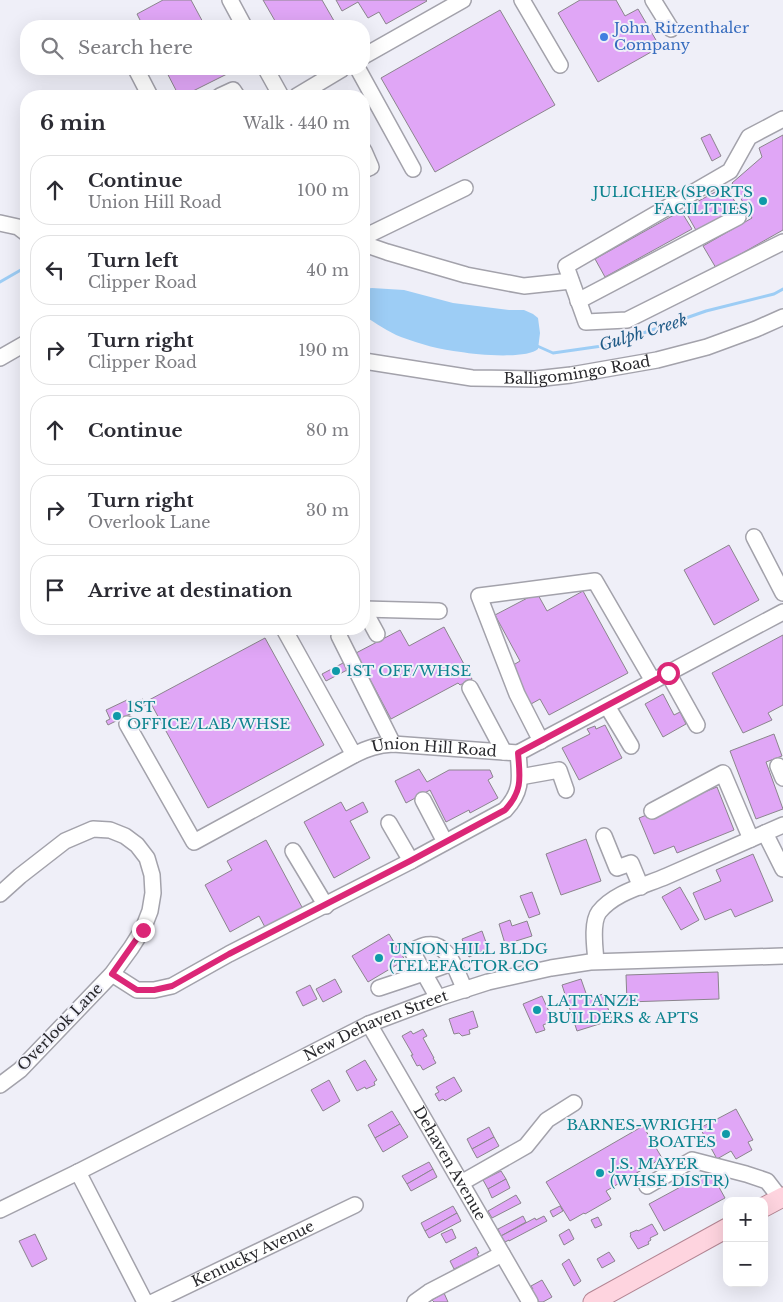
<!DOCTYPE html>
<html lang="en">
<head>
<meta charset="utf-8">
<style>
  body { margin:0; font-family:"Libre Baskerville",serif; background:#f2f2f3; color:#2b2b33 }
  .controls { position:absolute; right:15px; bottom:15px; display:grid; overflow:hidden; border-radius:10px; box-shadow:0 5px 20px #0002 }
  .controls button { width:45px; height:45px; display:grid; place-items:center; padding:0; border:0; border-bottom:1px solid #e1e1e2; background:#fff; color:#2b2b33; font:25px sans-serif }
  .stop { position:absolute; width:15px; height:15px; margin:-11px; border:4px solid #db2777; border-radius:50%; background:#fff }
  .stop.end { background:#db2777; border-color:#fff; box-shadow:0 1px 5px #0008 }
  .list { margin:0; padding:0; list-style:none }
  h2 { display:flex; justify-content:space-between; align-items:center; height:65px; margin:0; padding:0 20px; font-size:21px }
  h2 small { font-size:16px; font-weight:400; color:#7c7c81 }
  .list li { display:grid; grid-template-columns:32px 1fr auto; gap:15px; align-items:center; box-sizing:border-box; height:70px; margin:0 10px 10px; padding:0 10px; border:1px solid #e1e1e2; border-radius:20px }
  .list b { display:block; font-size:19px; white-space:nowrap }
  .list p { margin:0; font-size:16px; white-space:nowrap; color:#7c7c81 }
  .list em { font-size:16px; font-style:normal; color:#7c7c81 }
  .icon { flex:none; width:28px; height:28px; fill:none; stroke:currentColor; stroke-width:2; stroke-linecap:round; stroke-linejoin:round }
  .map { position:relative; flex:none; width:783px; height:1302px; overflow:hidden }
  .search { position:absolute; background:#fff; box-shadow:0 5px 20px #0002; left:20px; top:20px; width:350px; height:55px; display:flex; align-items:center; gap:12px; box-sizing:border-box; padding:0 18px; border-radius:20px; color:#7c7c81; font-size:19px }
  .panel { position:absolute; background:#fff; box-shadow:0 5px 20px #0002; left:20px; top:90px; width:350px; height:545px; border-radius:20px }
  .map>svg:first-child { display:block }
</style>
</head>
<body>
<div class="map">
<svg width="783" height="1302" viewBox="0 0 783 1302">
  <rect width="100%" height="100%" fill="#efeff8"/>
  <path fill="#9dcdf5" d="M372,288L404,290L453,303L509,310H524L533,314L538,318L540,333L538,349C527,359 477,355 461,352C441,350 420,344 401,337C388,332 376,323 364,316V289Z"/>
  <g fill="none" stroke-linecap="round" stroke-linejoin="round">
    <g stroke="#9dcdf5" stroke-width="3">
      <path d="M0,282L26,267"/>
      <path d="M535,345L553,353L609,345L706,311L774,294L783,289"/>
    </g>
  </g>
  <g fill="#e0a6f6" stroke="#8b858d">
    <path d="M163,0H191L205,26H143L137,14Z"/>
    <path d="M263,0H322L337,26H278Z"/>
    <path d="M336,0H426L427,1L386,24L379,12L368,18L358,2L342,11Z"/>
    <path d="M580,0H616L625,16L638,9L660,47L598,82L558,13Z"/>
    <path d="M500,10L555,105L435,172L381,78Z"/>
    <path d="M165,69H227L229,73L183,96H179Z"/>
    <path d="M710,134L721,156L712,161L701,138Z"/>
    <path d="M783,135V230L716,268L703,246L752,218L732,183L762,157L759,148Z"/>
    <path d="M726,186L739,209L697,232L684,209Z"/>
    <path d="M681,211L692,229L605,277L595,259Z"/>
    <path d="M729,545L759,600L714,625L684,570Z"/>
    <path d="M583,591L628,673L549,715L540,699L531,704L510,667L520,661L495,615L537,593L547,611Z"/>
    <path d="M444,627L472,679L460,685L458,683L391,719L356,653L400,630L409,646Z"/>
    <path d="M783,635V705L768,713L772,720L743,733L712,673Z"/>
    <path d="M265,638L324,745L208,808L149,700Z"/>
    <path d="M345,662L349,669L326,681L322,674Z"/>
    <path d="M663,694L674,715L680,712L686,724L663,737L645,704Z"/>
    <path d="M143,699L146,705L136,709L133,703Z"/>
    <path d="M127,700L134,712L108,725L106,721L110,719L106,710Z"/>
    <path d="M605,725L622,758L579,780L562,748L590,734L587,729L595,726L596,729Z"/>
    <path d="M774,734L782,756L766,762L783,809L756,819L730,751Z"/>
    <path d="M419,769L427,782L449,770H490L493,777L488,780L498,798L470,813L469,810L446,822L430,790L406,803L395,781Z"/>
    <path d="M717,787L734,830L677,853L674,846L654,854L639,818Z"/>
    <path d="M341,802L346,811L363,802L368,812L350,821L370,858L334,878L304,822Z"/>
    <path d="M586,839L601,881L561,895L546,854Z"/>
    <path d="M266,840L303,909L266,929L259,916L230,932L205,885L232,870L227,861Z"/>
    <path d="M753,854L773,901L735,917L731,909L705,920L693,893L721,881L716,870Z"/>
    <path d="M680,887L699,920L681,930L662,897Z"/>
    <path d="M532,892L540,914L529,918L520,896Z"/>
    <path d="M510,920L512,926L527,921L532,936L516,941L517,943L506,947L499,924Z"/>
    <path d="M482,931L488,948L469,957L462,939Z"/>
    <path d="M389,934L405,960L368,982L352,956Z"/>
    <path d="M718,972L719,999L627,1002L626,975Z"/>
    <path d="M335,979L342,992L323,1002L316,989Z"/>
    <path d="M581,979L588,999L603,994L612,1020L577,1031L562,985Z"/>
    <path d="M310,985L317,999L303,1006L296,992Z"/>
    <path d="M542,996L551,1016L548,1017L550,1022L543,1025L545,1030L536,1033L523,1004Z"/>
    <path d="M473,1011L478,1027L469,1030L470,1034L462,1036L459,1033L454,1034L449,1019Z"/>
    <path d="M423,1029L427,1036L423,1038L434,1058H433L436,1063L423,1070L420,1065L417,1066L411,1055H413L402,1036L411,1031L413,1034Z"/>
    <path d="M365,1060L377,1080L374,1082L375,1085L366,1089L365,1087L357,1091L346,1071Z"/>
    <path d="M454,1077L462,1091L445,1101L443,1099L439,1101L435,1094L439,1092L436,1087Z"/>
    <path d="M329,1080L340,1101L323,1111L311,1090Z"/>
    <path d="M736,1109L753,1140L748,1142L752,1150L736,1159L731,1151L717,1159L700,1128Z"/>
    <path d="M392,1111L400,1124L375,1138L368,1125Z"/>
    <path d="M400,1124L408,1137L383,1152L375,1138Z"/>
    <path d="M643,1126L662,1158L606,1191L611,1199L585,1214L584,1213L570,1221L546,1182Z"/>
    <path d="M489,1127L494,1137L472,1149L467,1139Z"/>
    <path d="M494,1137L499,1146L477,1158L472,1149Z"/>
    <path d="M429,1162L433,1169L407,1184L402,1176Z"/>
    <path d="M433,1169L437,1177L411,1191L407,1184Z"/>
    <path d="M501,1171L506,1179L488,1189L483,1180Z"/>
    <path d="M710,1171L725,1198L664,1231L649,1204Z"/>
    <path d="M506,1179L510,1188L492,1198L488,1189Z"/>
    <path d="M516,1195L521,1203L492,1218L488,1211Z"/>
    <path d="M453,1206L457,1213L425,1231L421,1223Z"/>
    <path d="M560,1206L563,1211L553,1217L550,1211Z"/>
    <path d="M457,1213L461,1221L429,1238L425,1231Z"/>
    <path d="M523,1216L526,1222L501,1236L498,1229Z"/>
    <path d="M544,1216L547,1221L509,1241V1240L505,1242L501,1236L535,1218L536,1220Z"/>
    <path d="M598,1217L602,1225L595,1228L591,1220Z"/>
    <path d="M652,1224L658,1234L650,1238L651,1240L648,1242L649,1244L638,1249L630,1236L631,1235L630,1233L637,1230L638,1231Z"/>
    <path d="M452,1229L456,1238L446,1243L441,1234Z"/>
    <path d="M569,1229L574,1239L564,1245L559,1235Z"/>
    <path d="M35,1234L47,1259L32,1267L19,1241Z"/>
    <path d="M476,1247L479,1253L477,1254L479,1257L454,1269L450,1261Z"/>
    <path d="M609,1252L615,1261L602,1268L597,1259Z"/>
    <path d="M569,1259L581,1281L574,1286L562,1264Z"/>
    <path d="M542,1280L552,1297L543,1302H535L529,1292L533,1289L531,1286Z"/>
    <path d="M444,1293L448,1302H434L432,1300Z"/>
  </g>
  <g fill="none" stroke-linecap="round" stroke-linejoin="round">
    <g stroke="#a3a2ab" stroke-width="18">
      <g id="minor">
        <path d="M230,0L244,26"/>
        <path d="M522,0L560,65"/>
        <path d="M653,0L671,29"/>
        <path d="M364,56L463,0"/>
        <path d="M136,69L150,96"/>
        <path d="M266,69L281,96"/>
        <path d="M358,69L413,169"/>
        <path d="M220,96L233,90L237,96"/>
        <path d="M297,96L342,69"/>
        <path d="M783,119L749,137L730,171L566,266L586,322L627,320L783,242"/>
        <path d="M364,151L371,167L364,170"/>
        <path d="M0,223L18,227L26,233"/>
        <path d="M364,237L465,188"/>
        <path d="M364,244L387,252L466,275L524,286L571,281"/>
        <path d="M578,301L738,217"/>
        <path d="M0,358L26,343"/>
        <path id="s1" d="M364,361L472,378L535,379L571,375L657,360L707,347L756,329L783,317"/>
        <path d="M754,537L783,593"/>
        <path d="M364,609L439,611"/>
        <path d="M364,610L377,634"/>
        <path d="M284,629L354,755"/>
        <path d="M341,629L339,636L393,744"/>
        <path d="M668,673L697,725"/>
        <path d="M470,688L504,752"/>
        <path d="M607,706L631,746"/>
        <path id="s2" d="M127,724L194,842L354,755C368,748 377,745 393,744L518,753L783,612"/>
        <path d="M541,741L517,694L479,596L595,581L653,681"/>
        <path d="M778,766L783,778"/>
        <path d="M520,777L559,770L566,790"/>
        <path d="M423,800L445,842"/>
        <path d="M652,811L723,773L751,839"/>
        <path d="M389,823L411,861"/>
        <path d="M765,833L783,869"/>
        <path d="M604,836L617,868L631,863L641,887"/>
        <path d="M293,851L326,906"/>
        <path d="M0,894L20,876L65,841L93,829L110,830L125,836L137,845L147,858L152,875L153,893L150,911L143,929L131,948L112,974L20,1070L0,1085"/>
        <path d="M596,961C595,948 591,923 599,912C615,892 644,886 667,876C705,859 744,842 783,825"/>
        <path d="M452,963L424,973L412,951C416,949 421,946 427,945C449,941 457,974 465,990"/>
        <path d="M112,974L137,990H154L172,986L229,954L411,861L505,810C523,791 520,777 518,753"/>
        <path d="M379,988L424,973L438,998"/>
        <path id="s3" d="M369,1024L530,1302"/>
        <path d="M78,1172L145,1302"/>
        <path d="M461,1183L526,1146L547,1120L574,1103"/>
        <path d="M647,1186L692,1160L746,1174L767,1181L780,1198"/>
        <path id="s4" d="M0,1210L78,1172L369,1024L438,998L488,982L551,968L590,962L783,956"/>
        <path id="s5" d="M153,1302L355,1205"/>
        <path d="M415,1302L429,1292L502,1254"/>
      </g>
    </g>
    <g stroke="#b38593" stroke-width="21">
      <g id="major">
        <path d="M764,1207L783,1197"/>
        <path d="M593,1302L727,1228"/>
      </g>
    </g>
    <use href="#minor" stroke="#fff" stroke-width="15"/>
    <use href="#major" stroke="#fed4df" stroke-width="19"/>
  </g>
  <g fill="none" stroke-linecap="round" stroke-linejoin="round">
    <path stroke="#db2777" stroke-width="6" d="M143,930L112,974L137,990H154L172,986L229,954L410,861L505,810C523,791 520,777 518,753L668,673"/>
  </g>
  <circle fill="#3f7fe0" stroke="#efeff8" stroke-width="2" cx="604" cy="37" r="5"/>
  <g fill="#0f9aa8" stroke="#efeff8" stroke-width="2">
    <circle cx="763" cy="201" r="5"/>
    <circle cx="336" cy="671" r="5"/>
    <circle cx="117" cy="716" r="5"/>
    <circle cx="379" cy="958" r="5"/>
    <circle cx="537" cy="1010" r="5"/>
    <circle cx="726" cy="1134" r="5"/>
    <circle cx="600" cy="1173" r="5"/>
  </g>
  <g text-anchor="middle" stroke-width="4" stroke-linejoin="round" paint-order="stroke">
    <g font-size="15" fill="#366cbe" stroke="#efeff8" text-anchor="start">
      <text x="614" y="33">John Ritzenthaler<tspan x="614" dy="17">Company</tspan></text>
    </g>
    <g font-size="15" fill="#0d838f" stroke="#efeff8" text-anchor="start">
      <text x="753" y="197" text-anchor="end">JULICHER (SPORTS<tspan x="753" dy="17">FACILITIES)</tspan></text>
      <text x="346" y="676">1ST OFF/WHSE</text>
      <text x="127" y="712">1ST<tspan x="127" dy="17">OFFICE/LAB/WHSE</tspan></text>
      <text x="389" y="954">UNION HILL BLDG<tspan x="389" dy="17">(TELEFACTOR CO</tspan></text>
      <text x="547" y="1006">LATTANZE<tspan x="547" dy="17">BUILDERS &amp; APTS</tspan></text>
      <text x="716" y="1130" text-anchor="end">BARNES-WRIGHT<tspan x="716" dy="17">BOATES</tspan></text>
      <text x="610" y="1169">J.S. MAYER<tspan x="610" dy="17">(WHSE DISTR)</tspan></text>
    </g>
    <g font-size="15" fill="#29292d" stroke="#efeff8">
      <text dy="5" stroke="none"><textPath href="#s1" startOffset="215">Balligomingo Road</textPath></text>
      <text dy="5" stroke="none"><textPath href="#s2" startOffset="400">Union Hill Road</textPath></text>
      <text transform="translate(60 1027) rotate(-46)" y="5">Overlook Lane</text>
      <text dy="5" stroke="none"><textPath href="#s4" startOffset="419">New Dehaven Street</textPath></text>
      <text dy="5" stroke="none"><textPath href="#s3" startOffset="161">Dehaven Avenue</textPath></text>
      <text dy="5" stroke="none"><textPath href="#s5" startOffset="111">Kentucky Avenue</textPath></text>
    </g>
    <g font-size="16" font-style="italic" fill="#205b87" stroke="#efeff8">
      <text transform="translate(643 332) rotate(-17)" y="6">Gulph Creek</text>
    </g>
  </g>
</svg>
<div class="controls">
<button>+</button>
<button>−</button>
</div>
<div class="stop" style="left:668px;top:673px"></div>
<div class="stop end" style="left:143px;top:930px"></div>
<div class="search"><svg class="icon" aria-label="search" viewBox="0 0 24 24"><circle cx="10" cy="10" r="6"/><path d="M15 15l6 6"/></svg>Search here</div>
<section class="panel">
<h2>6 min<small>Walk · 440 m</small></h2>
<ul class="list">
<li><svg class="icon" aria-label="ahead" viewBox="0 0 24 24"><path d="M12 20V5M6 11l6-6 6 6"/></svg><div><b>Continue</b><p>Union Hill Road</p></div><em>100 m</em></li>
<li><svg class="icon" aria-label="left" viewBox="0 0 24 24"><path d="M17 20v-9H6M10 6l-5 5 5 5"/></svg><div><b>Turn left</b><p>Clipper Road</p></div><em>40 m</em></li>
<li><svg class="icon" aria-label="right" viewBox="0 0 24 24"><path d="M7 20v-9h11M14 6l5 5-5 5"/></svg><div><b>Turn right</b><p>Clipper Road</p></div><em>190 m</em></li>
<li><svg class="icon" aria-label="ahead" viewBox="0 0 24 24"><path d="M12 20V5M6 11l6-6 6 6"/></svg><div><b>Continue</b></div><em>80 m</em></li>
<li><svg class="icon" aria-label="right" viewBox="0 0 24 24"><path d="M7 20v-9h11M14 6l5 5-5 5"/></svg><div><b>Turn right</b><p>Overlook Lane</p></div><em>30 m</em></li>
<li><svg class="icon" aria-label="arrive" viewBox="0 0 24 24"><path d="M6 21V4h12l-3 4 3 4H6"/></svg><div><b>Arrive at destination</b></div></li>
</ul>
</section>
</div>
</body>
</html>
